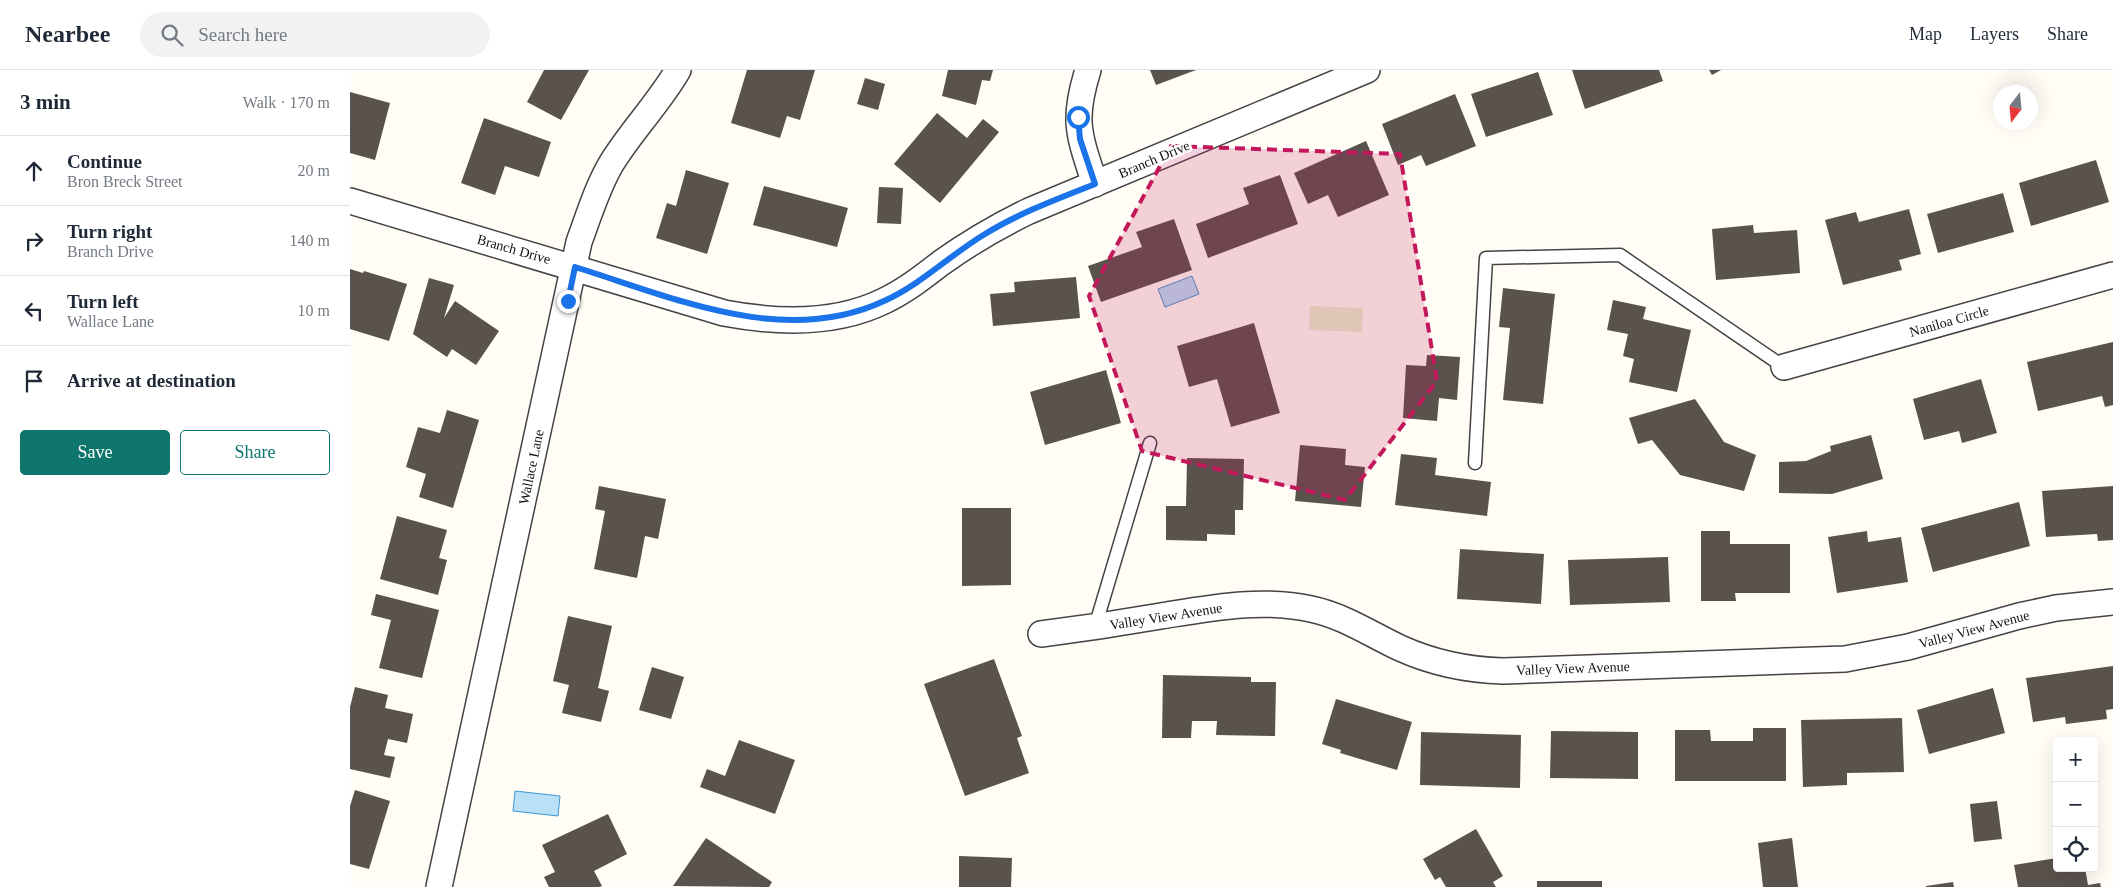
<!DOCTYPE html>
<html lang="en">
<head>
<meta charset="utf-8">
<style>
  body { margin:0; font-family:Georgia,serif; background:#f2f2f3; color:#1f2937 }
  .controls { position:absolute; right:15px; bottom:15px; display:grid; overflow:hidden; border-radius:5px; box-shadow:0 5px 20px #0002 }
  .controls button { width:45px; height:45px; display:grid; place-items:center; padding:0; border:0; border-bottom:1px solid #e0e1e3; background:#fff; color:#1f2937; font:25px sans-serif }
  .compass { position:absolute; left:1643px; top:15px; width:45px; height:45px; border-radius:50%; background:#fff; box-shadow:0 5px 20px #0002; rotate:196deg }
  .stop { position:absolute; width:15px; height:15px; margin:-11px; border:4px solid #1a73e8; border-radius:50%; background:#fff }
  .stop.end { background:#1a73e8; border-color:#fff; box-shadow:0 1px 5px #0008 }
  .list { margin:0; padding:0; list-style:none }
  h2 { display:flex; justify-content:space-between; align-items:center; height:65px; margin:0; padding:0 20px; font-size:21px }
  h2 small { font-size:16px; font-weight:400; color:#747a83 }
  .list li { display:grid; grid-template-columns:32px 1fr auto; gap:15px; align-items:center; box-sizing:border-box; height:70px; padding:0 20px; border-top:1px solid #e0e1e3 }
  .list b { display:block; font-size:19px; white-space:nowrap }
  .list p { margin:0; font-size:16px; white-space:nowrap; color:#747a83 }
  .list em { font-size:16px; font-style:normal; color:#747a83 }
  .actions { display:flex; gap:10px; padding:15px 20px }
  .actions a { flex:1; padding:11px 0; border:1px solid #0f766e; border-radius:5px; text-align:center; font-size:18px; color:#0f766e }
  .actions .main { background:#0f766e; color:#fff }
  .icon { flex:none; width:28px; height:28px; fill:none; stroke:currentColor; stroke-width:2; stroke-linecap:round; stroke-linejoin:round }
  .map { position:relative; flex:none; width:1763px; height:817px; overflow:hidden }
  header { display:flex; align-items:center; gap:30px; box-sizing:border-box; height:70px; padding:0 25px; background:#fff; border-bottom:1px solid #e0e1e3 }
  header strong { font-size:24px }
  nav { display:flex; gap:28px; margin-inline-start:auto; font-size:18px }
  .search { width:350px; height:45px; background:#f2f2f3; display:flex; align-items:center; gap:12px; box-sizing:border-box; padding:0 18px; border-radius:28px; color:#747a83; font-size:19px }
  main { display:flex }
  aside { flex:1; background:#fff }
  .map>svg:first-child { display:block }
</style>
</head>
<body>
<header>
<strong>Nearbee</strong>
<div class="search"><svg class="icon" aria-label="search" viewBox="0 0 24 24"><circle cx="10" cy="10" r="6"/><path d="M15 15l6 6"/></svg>Search here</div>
<nav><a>Map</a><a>Layers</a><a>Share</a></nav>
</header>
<main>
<aside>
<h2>3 min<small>Walk · 170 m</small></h2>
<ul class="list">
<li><svg class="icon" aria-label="ahead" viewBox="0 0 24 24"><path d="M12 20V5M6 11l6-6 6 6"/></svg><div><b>Continue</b><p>Bron Breck Street</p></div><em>20 m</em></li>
<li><svg class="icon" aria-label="right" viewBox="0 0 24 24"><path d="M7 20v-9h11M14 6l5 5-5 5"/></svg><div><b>Turn right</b><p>Branch Drive</p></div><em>140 m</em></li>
<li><svg class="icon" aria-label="left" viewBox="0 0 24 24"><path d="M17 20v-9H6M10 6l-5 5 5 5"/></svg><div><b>Turn left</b><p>Wallace Lane</p></div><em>10 m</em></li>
<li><svg class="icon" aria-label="arrive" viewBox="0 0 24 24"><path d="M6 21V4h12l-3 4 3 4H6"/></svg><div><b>Arrive at destination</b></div></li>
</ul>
<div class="actions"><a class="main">Save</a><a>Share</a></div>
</aside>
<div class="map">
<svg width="1763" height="817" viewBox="0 0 1763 817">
  <rect width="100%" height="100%" fill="#fffdf5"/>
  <path fill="#e6f2cf" d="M960,236L1013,238L1012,262L959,260Z"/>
  <g fill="#b9e0f7" stroke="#3f96cf">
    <path d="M842,206L849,224L815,237L808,219Z"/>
    <path d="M165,721L210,726L208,746L163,741Z"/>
  </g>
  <g fill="#5a524d">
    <path d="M194,0H239L211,50L177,32Z"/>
    <path d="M397,0H465L450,50L437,46L430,68L381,53Z"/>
    <path d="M598,0H643L640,11L632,10L626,35L592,26Z"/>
    <path d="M800,0H846L806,15Z"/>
    <path d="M1222,0H1309L1313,11L1235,39Z"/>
    <path d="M1359,0H1371L1362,5Z"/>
    <path d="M1188,2L1203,45L1136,67L1121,24Z"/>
    <path d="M515,8L535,14L528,40L507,34Z"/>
    <path d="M0,22L40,33L25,90L0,83Z"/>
    <path d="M1105,24L1126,76L1076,96L1071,85L1048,95L1032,54Z"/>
    <path d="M587,43L617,68L633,49L649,62L590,133L544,94Z"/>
    <path d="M134,48L201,72L189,107L155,96L145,125L111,113Z"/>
    <path d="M1016,71L1039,125L988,147L978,125L958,134L944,103Z"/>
    <path d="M1746,90L1759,132L1681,156L1669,113Z"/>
    <path d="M336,100L379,113L357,184L306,168L317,133L326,136Z"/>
    <path d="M930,105L948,154L858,188L846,154L899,134L893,118Z"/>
    <path d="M414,116L498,138L487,177L403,155Z"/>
    <path d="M529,117L553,118L551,154L527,153Z"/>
    <path d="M1653,123L1664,162L1588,183L1577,144Z"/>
    <path d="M1559,139L1571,184L1549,190L1552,200L1493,215L1475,150L1506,142L1509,152Z"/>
    <path d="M824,149L842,200L751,232L738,196L792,177L786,162Z"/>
    <path d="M1403,155L1404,163L1447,160L1450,203L1366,210L1362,159Z"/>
    <path d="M0,199L13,203L14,201L57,214L39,271L0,259Z"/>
    <path d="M726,207L730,248L643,256L640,224L665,222L664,212Z"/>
    <path d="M79,208L104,215L94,248L105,231L149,261L126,295L102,279L97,287L63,264Z"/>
    <path d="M1153,218L1205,224L1193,334L1153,330L1160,258L1149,257Z"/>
    <path d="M1263,230L1296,237L1293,249L1341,260L1327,322L1279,312L1284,289L1273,286L1278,264L1257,260Z"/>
    <path d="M904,253L930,343L881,357L867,309L839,317L827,276Z"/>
    <path d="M1763,272V335L1755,337L1752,326L1688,341L1677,292Z"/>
    <path d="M1077,285L1110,287L1107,330L1089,328L1087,351L1053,348L1056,295L1076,296Z"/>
    <path d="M756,300L771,353L695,375L680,322Z"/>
    <path d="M1631,309L1647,363L1612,373L1609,361L1574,370L1563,329Z"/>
    <path d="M1345,329L1374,372L1406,385L1394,421L1330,405L1302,370L1288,374L1279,348Z"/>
    <path d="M97,340L129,350L103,438L69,427L76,404L56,397L68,357L90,363Z"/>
    <path d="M1521,365L1533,409L1482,424L1429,423V392L1456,391L1481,381L1480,376Z"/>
    <path d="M950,375L996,379L995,395L1015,397L1011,437L945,431Z"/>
    <path d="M1051,384L1087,388L1085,405L1141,412L1137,446L1045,435Z"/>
    <path d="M837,388L894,389L893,440H885V465L857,464V471L816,470V436H836Z"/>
    <path d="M249,416L316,429L308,469L295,466L287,508L244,499L255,441L245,439Z"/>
    <path d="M1763,416V470L1748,471L1747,464L1696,467L1692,421Z"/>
    <path d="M1669,432L1680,476L1583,502L1571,458Z"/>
    <path d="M612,438H661V515L612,516Z"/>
    <path d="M47,446L97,460L89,488L97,490L88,525L30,509Z"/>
    <path d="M1351,461H1380V474H1440V523H1385L1386,531H1351Z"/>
    <path d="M1517,461L1518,472L1551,467L1558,512L1487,523L1478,467Z"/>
    <path d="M1110,479L1194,484L1191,534L1107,529Z"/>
    <path d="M1318,487L1320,532L1220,535L1218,490Z"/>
    <path d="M26,524L89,540L72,608L29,598L41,550L21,545Z"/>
    <path d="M218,546L262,556L248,618L259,621L251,652L212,643L219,615L203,611Z"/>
    <path d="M644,589L672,666L667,668L679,703L615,726L574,614Z"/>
    <path d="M1763,596V639L1756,640L1757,649L1716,654L1715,647L1683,652L1676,608Z"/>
    <path d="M302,597L334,607L321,649L289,640Z"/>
    <path d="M813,605L901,607V612H926L925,666L866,665L867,651H842L841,668H812Z"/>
    <path d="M5,617L38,625L35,638L63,644L57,673L38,669L34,685L45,687L40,708L0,699V637Z"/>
    <path d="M1643,618L1655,663L1579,684L1567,640Z"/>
    <path d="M986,629L1062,652L1047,700L990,683L991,680L972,674Z"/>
    <path d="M1552,648L1554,702L1497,703V715L1453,717L1451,650Z"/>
    <path d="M1403,658H1436V711H1325V660H1360L1361,671H1403Z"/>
    <path d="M1201,661L1288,662V709L1200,708Z"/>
    <path d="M1071,662L1171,665L1170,718L1070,715Z"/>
    <path d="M389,670L445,690L425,744L350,717L357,699L375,706Z"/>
    <path d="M5,720L40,731L19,799L0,794V736Z"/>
    <path d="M1647,731L1652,769L1624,772L1620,734Z"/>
    <path d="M258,744L277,784L244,801L252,816L249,817H199L194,807L205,802L192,775Z"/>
    <path d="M1126,759L1153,806L1143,812L1146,817H1096L1090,807L1085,810L1073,789Z"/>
    <path d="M356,768L422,812L419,817L323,816Z"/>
    <path d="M1442,768L1448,817H1413L1408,773Z"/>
    <path d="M609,786L662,788L661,817H609Z"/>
    <path d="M1707,788V798H1735L1738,815L1750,813L1751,817H1668L1664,795Z"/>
    <rect x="1187" y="811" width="65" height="6"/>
    <path d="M1603,812L1604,817H1576V816Z"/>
  </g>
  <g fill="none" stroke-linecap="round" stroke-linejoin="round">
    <g stroke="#444" stroke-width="15">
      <g id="lane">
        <path d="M1125,393L1136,188L1270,185L1434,297"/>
        <path d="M745,557L800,373"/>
      </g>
    </g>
    <g stroke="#444" stroke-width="28">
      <g id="street">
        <path d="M738,0C722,51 729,65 745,114"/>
        <path d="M0,131L374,243C427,253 485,255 534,231C555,221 573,207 591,193C619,173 648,156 679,141L1017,0"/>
        <path d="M1434,297L1763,205"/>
        <path d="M691,564C731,559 771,553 811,546C860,538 910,528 961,539C994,546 1020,564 1050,578C1083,593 1117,600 1153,601L1495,589L1558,577L1669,546L1706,538L1763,532"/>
        <path d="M89,817L229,172C239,145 247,118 261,94C281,61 309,33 328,0"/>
      </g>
    </g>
    <use href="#lane" stroke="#fff" stroke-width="12"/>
    <use href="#street" stroke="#fff" stroke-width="25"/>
  </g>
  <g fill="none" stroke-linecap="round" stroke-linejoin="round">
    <path stroke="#1a73e8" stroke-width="6" d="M218,231L225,197C322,227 434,278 534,231C570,215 600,185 635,164C669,143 707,129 745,114L730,69L728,47"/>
  </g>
  <path fill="#c2185b" fill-opacity="0.2" stroke="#c2185b" stroke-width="4" stroke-dasharray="10 6" stroke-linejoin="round" d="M821,76L1050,84L1087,311L995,430L792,381L739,226Z"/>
  <g text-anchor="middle" stroke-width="5" stroke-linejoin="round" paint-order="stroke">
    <g font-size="14" fill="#111" stroke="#fff">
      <text transform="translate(804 89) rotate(-23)" y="5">Branch Drive</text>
      <text transform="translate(164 179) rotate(16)" y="5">Branch Drive</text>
      <text transform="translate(1599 251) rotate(-16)" y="5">Naniloa Circle</text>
      <text transform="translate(181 397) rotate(-78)" y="5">Wallace Lane</text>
      <text transform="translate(816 546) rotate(-9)" y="5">Valley View Avenue</text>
      <text transform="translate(1624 559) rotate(-15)" y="5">Valley View Avenue</text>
      <text transform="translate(1223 598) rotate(-2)" y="5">Valley View Avenue</text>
    </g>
  </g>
</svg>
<div class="controls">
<button>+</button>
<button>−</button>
<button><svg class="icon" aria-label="locate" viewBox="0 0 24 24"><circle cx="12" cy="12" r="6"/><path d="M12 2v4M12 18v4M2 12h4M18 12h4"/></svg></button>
</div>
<svg class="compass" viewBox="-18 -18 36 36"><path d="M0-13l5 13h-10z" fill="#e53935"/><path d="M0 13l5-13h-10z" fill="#747a83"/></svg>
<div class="stop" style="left:728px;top:47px"></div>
<div class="stop end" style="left:218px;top:231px"></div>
</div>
</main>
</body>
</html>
